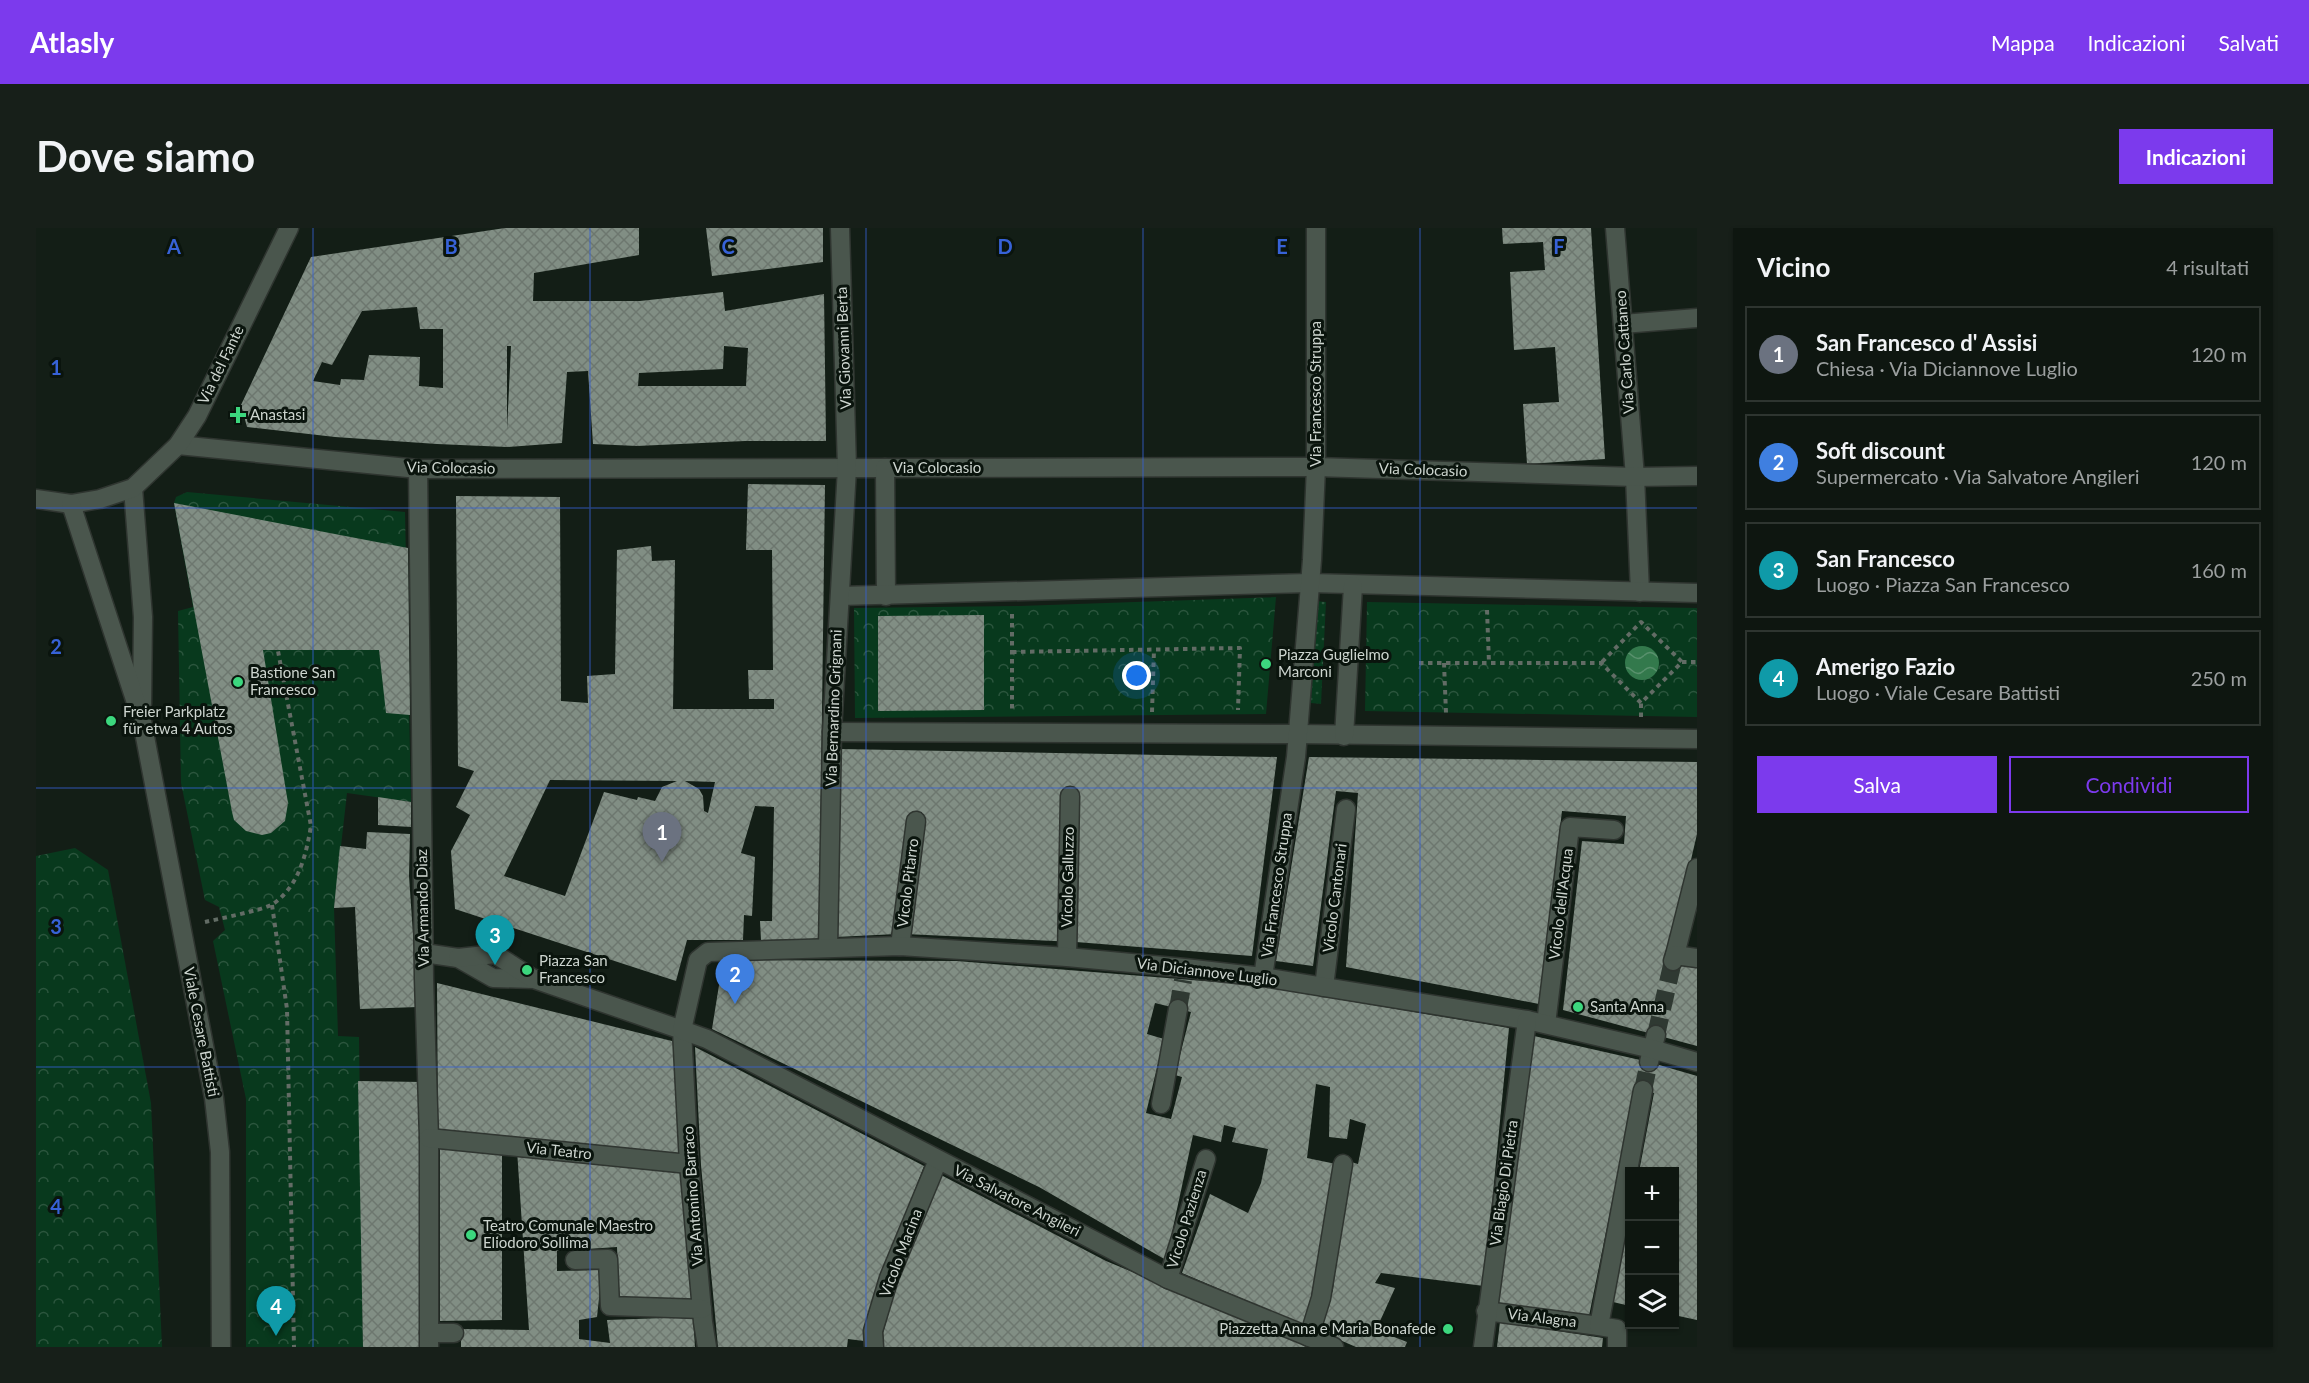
<!DOCTYPE html>
<html lang="it">
<head>
<meta charset="utf-8">
<style>
  body { margin:0; font-family:Lato,sans-serif; background:#171f19; color:#f1f3f6 }
  .controls { position:absolute; right:18px; bottom:18px; display:grid; overflow:hidden; border-radius:0px; box-shadow:0 2px 4px #0004 }
  .controls button { width:54px; height:54px; display:grid; place-items:center; padding:0; border:0; border-bottom:2px solid #2e3530; background:#0e1610; color:#f1f3f6; font:30px sans-serif }
  .you { position:absolute; left:1101px; top:448px; width:21px; height:21px; margin:-15px; border:4px solid #fff; border-radius:50%; background:#1a73e8; box-shadow:0 0 0 9px #1a73e833 }
  .badge { display:grid; place-items:center; width:39px; height:39px; border-radius:50%; background:#7c3aed; color:#fff; font-size:20px; font-weight:700 }
  .pin { position:absolute; translate:-50% -50px; filter:drop-shadow(0 2px 3px #0008) }
  .pin::after { content:''; position:absolute; top:32px; width:21px; height:18px; background:inherit; clip-path:polygon(0 0,100% 0,50% 100%) }
  .list { margin:0; padding:0; list-style:none }
  h2 { display:flex; justify-content:space-between; align-items:center; height:78px; margin:0; padding:0 24px; font-size:26px }
  h2 small { font-size:20px; font-weight:400; color:#9b9f9f }
  .list li { display:grid; grid-template-columns:39px 1fr auto; gap:18px; align-items:center; box-sizing:border-box; height:96px; margin:0 12px 12px; padding:0 12px; border:2px solid #2e3530; border-radius:0px }
  .list b { display:block; font-size:22px; white-space:nowrap }
  .list p { margin:0; font-size:20px; white-space:nowrap; color:#9b9f9f }
  .list em { font-size:20px; font-style:normal; color:#9b9f9f }
  .actions { display:flex; gap:12px; padding:18px 24px }
  .actions a { flex:1; padding:14px 0; border:2px solid #7c3aed; border-radius:0px; text-align:center; font-size:21px; color:#7c3aed }
  .actions .main { background:#7c3aed; color:#fff }
  .icon { flex:none; width:33px; height:33px; fill:none; stroke:currentColor; stroke-width:2; stroke-linecap:round; stroke-linejoin:round }
  .map { position:relative; flex:none; width:1661px; height:1119px; overflow:hidden; border-radius:0px }
  header { display:flex; align-items:center; gap:36px; box-sizing:border-box; height:84px; padding:0 30px; background:#7c3aed; color:#fff }
  header strong { font-size:28px }
  nav { display:flex; gap:33px; margin-inline-start:auto; font-size:21px }
  .intro { display:flex; align-items:center; justify-content:space-between; box-sizing:border-box; height:144px; padding:0 36px }
  h1 { margin:0; font-size:42px }
  .button { padding:15px 27px; border-radius:0px; background:#7c3aed; color:#fff; font-size:21px; font-weight:700 }
  main { display:flex; gap:36px; padding:0 36px }
  aside { flex:1; background:#0e1610; border-radius:0px; box-shadow:0 2px 4px #0004 }
  .map>svg:first-child { display:block }
</style>
</head>
<body>
<header>
<strong>Atlasly</strong>
<nav><a>Mappa</a><a>Indicazioni</a><a>Salvati</a></nav>
</header>
<div class="intro"><h1>Dove siamo</h1><a class="button">Indicazioni</a></div>
<main>
<div class="map">
<svg width="1661" height="1119" viewBox="0 0 1661 1119">
  <defs>
    <pattern id="grass-dots" width="8" height="8" patternUnits="userSpaceOnUse" patternTransform="scale(1.5)"><rect width="8" height="8" fill="#08391d"/><path d="M2 2h.1M6 6h.1" fill="none" stroke="#2b553d" stroke-width="1.8" stroke-linecap="round"/></pattern>
    <pattern id="forest-crowns" width="20" height="18" patternUnits="userSpaceOnUse" patternTransform="scale(1.5)"><rect width="20" height="18" fill="#08391d"/><path d="M2 6a3 3 0 1 1 6 0M12 15a3 3 0 1 1 6 0" fill="none" stroke="#2b553d"/></pattern>
    <pattern id="water-waves" width="16" height="10" patternUnits="userSpaceOnUse" patternTransform="scale(1.5)"><rect width="16" height="10" fill="#33794c"/><path d="M0 5q4-4 8 0t8 0" fill="none" stroke="#59916d"/></pattern>
    <pattern id="building-cross-hatch" width="8" height="8" patternUnits="userSpaceOnUse" patternTransform="scale(1.5)"><rect width="8" height="8" fill="#818e84"/><path d="M0 0l8 8M0 8l8-8" fill="none" stroke="#6d776f"/></pattern>
  </defs>
  <rect width="100%" height="100%" fill="#131e16"/>
  <path fill="url(#grass-dots)" d="M1279,373L1290,374L1285,476L1275,475Z"/>
  <g fill="url(#forest-crowns)">
    <path d="M151,264L369,284L375,574L311,565L298,680L302,808L323,809L327,1119H210V871L177,713L189,702L183,679L169,672L145,555L142,383L157,379L138,275L140,269Z"/>
    <path d="M1240,369L1230,486L819,490L818,380L984,378Z"/>
    <path d="M1331,374L1661,380V489L1329,483Z"/>
    <path d="M39,620L72,642L115,875L126,1119H0V628Z"/>
  </g>
  <circle fill="url(#water-waves)" cx="1606" cy="435" r="17"/>
  <g fill="url(#building-cross-hatch)" fill-rule="evenodd">
    <path d="M469,0H603V27L498,45L497,73H604L687,64L689,83L788,66L790,213H709L601,218L557,216L552,143L531,144L526,215L471,219L401,216L299,209L211,199L205,177L275,29ZM381,79L384,101H407V160L383,158L384,129L333,127L328,152L305,151L304,157L277,153L286,134L296,137L326,83ZM471,118H475L471,202ZM688,118L712,120L710,158H602L603,145L687,141Z"/>
    <path d="M670,0H787V34L676,48Z"/>
    <path d="M1466,0H1555L1569,231L1491,236L1487,176L1523,174L1519,119L1478,122L1474,44L1509,42L1507,14L1467,16Z"/>
    <path d="M712,256L789,257L783,711L725,712L724,693H736L738,579L719,578L705,625L719,629L716,688L708,687L707,712H651L640,753L419,681L415,623L434,587L420,579L438,543L422,538L420,268L524,269L525,473L552,475L551,448L579,446L581,322L615,318L616,333L639,332L637,481H738V471H713L712,442H737L736,322H710ZM514,552L641,553L626,559L619,573L602,569L601,572L568,564L529,668L468,648ZM649,553L679,554L672,585L668,583L667,568L663,561Z"/>
    <path d="M138,275L372,320L374,487L350,485L343,422H227L252,575L249,593L235,605L226,607L210,603L198,592L196,584Z"/>
    <path d="M948,387V482L842,483V388Z"/>
    <path d="M804,521L1241,529L1216,728L1040,714L869,706L886,584L874,585L861,706L800,709Z"/>
    <path d="M1273,529L1661,534V606L1631,735L1661,739V818L1527,782L1546,613L1588,616L1590,588L1526,583L1503,776L1310,739L1322,565L1300,563L1277,738L1240,733Z"/>
    <path d="M342,569L375,574V599L342,597Z"/>
    <path d="M331,604L374,606L373,648L382,779L324,781L319,679L298,680L304,618L330,621Z"/>
    <path d="M687,732L921,733L1217,757L1473,800L1448,1058L1345,1045L1339,1055L1359,1060L1340,1102L1371,1114L1369,1119H1320L1283,1103L1297,1062L1312,933L1322,936L1330,896L1314,891L1311,911L1293,909L1294,859L1280,856L1271,930L1300,936L1295,950L1279,1068L1270,1098L1146,1045L1174,966L1212,985L1225,955L1232,921L1196,914L1200,900L1188,897L1185,914L1157,907L1130,1032L1003,959L676,801ZM1119,775L1155,784L1139,847L1146,849L1135,891L1110,885L1128,811L1111,806Z"/>
    <path d="M401,755L640,814L647,929L402,904Z"/>
    <path d="M1498,808L1613,834L1661,848V1092L1638,1087V944H1603L1618,865L1599,861L1553,1088L1462,1076Z"/>
    <path d="M659,819L888,938L841,1061L828,1113L812,1111L811,1119H682L665,937Z"/>
    <path d="M322,853L386,854V1119H327Z"/>
    <path d="M404,921H466V1092L404,1093Z"/>
    <path d="M481,922L648,940L656,1072L583,1069L581,1019L521,1023V1043L566,1042L561,1089L543,1092V1111L574,1115L571,1092L657,1089L659,1119H425V1101L493,1102Z"/>
    <path d="M905,947L1070,1033L1277,1119H848L847,1105L863,1049Z"/>
    <path d="M1592,995H1594V1078L1577,1074Z"/>
    <path d="M1464,1094L1567,1110L1566,1119H1461Z"/>
  </g>
  <g fill="none" stroke-linecap="round" stroke-linejoin="round">
    <g stroke="#2f3932" stroke-width="18" stroke-dasharray="18 9" stroke-linecap="butt">
      <path d="M1142,781L1147,752"/>
      <path d="M1620,807L1637,733"/>
      <path d="M1607,862L1613,834"/>
    </g>
    <g stroke="#2f3530" stroke-width="21">
      <g id="minor">
        <path d="M1579,0L1599,249L1604,364"/>
        <path d="M1587,96L1661,90"/>
        <path d="M142,217L382,241L1280,239L1599,249L1661,248"/>
        <path d="M849,240L850,368"/>
        <path d="M382,241L388,751L393,910V1119"/>
        <path d="M97,260L107,389L106,476"/>
        <path d="M0,271L35,276L64,271L97,260L142,217L161,188L253,0"/>
        <path d="M35,276L106,493L178,870L184,924L185,1119"/>
        <path d="M804,368L1274,355L1661,365"/>
        <path d="M796,504L1261,506L1661,511"/>
        <path d="M1308,508L1317,358"/>
        <path d="M864,718L880,593"/>
        <path d="M792,720L796,504L811,240L804,0"/>
        <path d="M388,725L422,730L457,750L498,751L646,802L653,936L667,1094L671,1119"/>
        <path d="M1639,727L1661,640"/>
        <path d="M1031,729L1034,568"/>
        <path d="M422,730L459,726L496,750"/>
        <path d="M1637,733L1639,727L1661,730"/>
        <path d="M1227,749L1260,529L1276,332L1280,239V0"/>
        <path d="M1288,759L1310,581"/>
        <path d="M1510,796L1534,599L1578,602"/>
        <path d="M1613,834L1620,807"/>
        <path d="M1125,876L1142,781"/>
        <path d="M393,910L653,936"/>
        <path d="M539,1032L572,1031L574,1078L666,1081"/>
        <path d="M1132,1051L1170,931"/>
        <path d="M1450,1083L1563,1098"/>
        <path d="M393,1105H418"/>
        <path d="M1273,1109L1285,1070L1307,936"/>
        <path d="M838,1119L837,1103L853,1050L902,932"/>
        <path d="M1298,1119L1132,1051L671,811L646,802L662,732L672,724L864,718L1031,729L1149,740L1227,749L1491,792L1616,821L1661,834"/>
        <path d="M1447,1119L1491,792"/>
        <path d="M1581,1119V1101L1563,1098L1607,862"/>
      </g>
    </g>
    <g stroke="#626c65" stroke-width="4" stroke-dasharray="4.5 4.5" stroke-linecap="butt">
      <path d="M1451,382L1453,435"/>
      <path d="M976,386V484"/>
      <path d="M976,424L1204,420L1202,482"/>
      <path d="M1646,434H1661"/>
      <path d="M1383,435H1565L1605,475L1646,434L1605,394L1565,435"/>
      <path d="M1408,435L1410,485"/>
      <path d="M1116,484L1118,422"/>
      <path d="M1605,489V475"/>
      <path d="M236,677L251,781L258,1119"/>
      <path d="M169,694C182,691 227,682 237,676C263,658 270,627 275,598L242,423"/>
    </g>
    <use href="#minor" stroke="#4a564d" stroke-width="18"/>
  </g>
  <path fill="none" stroke="#3762d7" stroke-width="1.5" stroke-opacity="0.55" d="M277,0V1119M554,0V1119M830,0V1119M1107,0V1119M1384,0V1119M0,280H1661M0,560H1661M0,839H1661"/>
  <g fill="#3cd77e" stroke="#0a140d" stroke-width="2">
    <path d="M199 178h6v6h6v6h-6v6h-6v-6h-6v-6h6z"/>
    <circle cx="1230" cy="436" r="6"/>
    <circle cx="202" cy="454" r="6"/>
    <circle cx="75" cy="493" r="6"/>
    <circle cx="491" cy="742" r="6"/>
    <circle cx="1542" cy="779" r="6"/>
    <circle cx="435" cy="1007" r="6"/>
    <circle cx="1412" cy="1101" r="6"/>
  </g>
  <g text-anchor="middle" stroke-width="6" stroke-linejoin="round" paint-order="stroke">
    <g font-size="15" fill="#cdd5cf" stroke="#0a140d">
      <text transform="translate(808 120) rotate(-92)" y="5">Via Giovanni Berta</text>
      <text transform="translate(1589 124) rotate(-94)" y="5">Via Carlo Cattaneo</text>
      <text transform="translate(185 137) rotate(-64)" y="5">Via del Fante</text>
      <text transform="translate(1280 166) rotate(-90)" y="5">Via Francesco Struppa</text>
      <text transform="translate(415 240) rotate(1)" y="5">Via Colocasio</text>
      <text x="901" y="245">Via Colocasio</text>
      <text transform="translate(1387 242) rotate(2)" y="5">Via Colocasio</text>
      <text transform="translate(798 480) rotate(-88)" y="5">Via Bernardino Grignani</text>
      <text transform="translate(1032 649) rotate(-89)" y="5">Vicolo Galluzzo</text>
      <text transform="translate(872 655) rotate(-83)" y="5">Vicolo Pitarro</text>
      <text transform="translate(1241 657) rotate(-82)" y="5">Via Francesco Struppa</text>
      <text transform="translate(1299 670) rotate(-83)" y="5">Vicolo Cantonari</text>
      <text transform="translate(1525 676) rotate(-83)" y="5">Vicolo dell'Acqua</text>
      <text transform="translate(387 680) rotate(-91)" y="5">Via Armando Diaz</text>
      <text transform="translate(1171 744) rotate(7)" y="5">Via Diciannove Luglio</text>
      <text transform="translate(165 804) rotate(79)" y="5">Viale Cesare Battisti</text>
      <text transform="translate(523 923) rotate(6)" y="5">Via Teatro</text>
      <text transform="translate(1468 955) rotate(-82)" y="5">Via Biagio Di Pietra</text>
      <text transform="translate(657 968) rotate(-94)" y="5">Via Antonino Barraco</text>
      <text transform="translate(981 973) rotate(27)" y="5">Via Salvatore Angileri</text>
      <text transform="translate(1151 991) rotate(-73)" y="5">Vicolo Pazienza</text>
      <text transform="translate(865 1025) rotate(-69)" y="5">Vicolo Macina</text>
      <text transform="translate(1506 1090) rotate(7)" y="5">Via Alagna</text>
    </g>
    <g font-size="15" fill="#cdd5cf" stroke="#0a140d" text-anchor="start">
      <text x="214" y="192">Anastasi</text>
      <text x="1242" y="432">Piazza Guglielmo<tspan x="1242" dy="17">Marconi</tspan></text>
      <text x="214" y="450">Bastione San<tspan x="214" dy="17">Francesco</tspan></text>
      <text x="87" y="489">Freier Parkplatz<tspan x="87" dy="17">für etwa 4 Autos</tspan></text>
      <text x="503" y="738">Piazza San<tspan x="503" dy="17">Francesco</tspan></text>
      <text x="1554" y="784">Santa Anna</text>
      <text x="447" y="1003">Teatro Comunale Maestro<tspan x="447" dy="17">Eliodoro Sollima</tspan></text>
      <text x="1400" y="1106" text-anchor="end">Piazzetta Anna e Maria Bonafede</text>
    </g>
  </g>
  <g font-size="20" text-anchor="middle" font-weight="bold" fill="#3762d7" stroke="#0a140d" stroke-width="6" stroke-linejoin="round" paint-order="stroke">
    <text x="138" y="26">A</text>
    <text x="415" y="26">B</text>
    <text x="692" y="26">C</text>
    <text x="969" y="26">D</text>
    <text x="1246" y="26">E</text>
    <text x="1523" y="26">F</text>
    <text x="20" y="147">1</text>
    <text x="20" y="426">2</text>
    <text x="20" y="706">3</text>
    <text x="20" y="986">4</text>
  </g>
</svg>
<div class="controls">
<button>+</button>
<button>−</button>
<button><svg class="icon" aria-label="layers" viewBox="0 0 24 24"><path d="M12 4l9 5-9 5-9-5zM3 14l9 5 9-5"/></svg></button>
</div>
<div class="you"></div>
<div class="pin badge" style="left:626px;top:634px;background:#6b7280">1</div>
<div class="pin badge" style="left:699px;top:776px;background:#3f7fe0">2</div>
<div class="pin badge" style="left:459px;top:737px;background:#0f9aa8">3</div>
<div class="pin badge" style="left:240px;top:1108px;background:#0f9aa8">4</div>
</div>
<aside>
<h2>Vicino<small>4 risultati</small></h2>
<ul class="list">
<li><span class="badge" style="background:#6b7280">1</span><div><b>San Francesco d' Assisi</b><p>Chiesa · Via Diciannove Luglio</p></div><em>120 m</em></li>
<li><span class="badge" style="background:#3f7fe0">2</span><div><b>Soft discount</b><p>Supermercato · Via Salvatore Angileri</p></div><em>120 m</em></li>
<li><span class="badge" style="background:#0f9aa8">3</span><div><b>San Francesco</b><p>Luogo · Piazza San Francesco</p></div><em>160 m</em></li>
<li><span class="badge" style="background:#0f9aa8">4</span><div><b>Amerigo Fazio</b><p>Luogo · Viale Cesare Battisti</p></div><em>250 m</em></li>
</ul>
<div class="actions"><a class="main">Salva</a><a>Condividi</a></div>
</aside>
</main>
</body>
</html>
